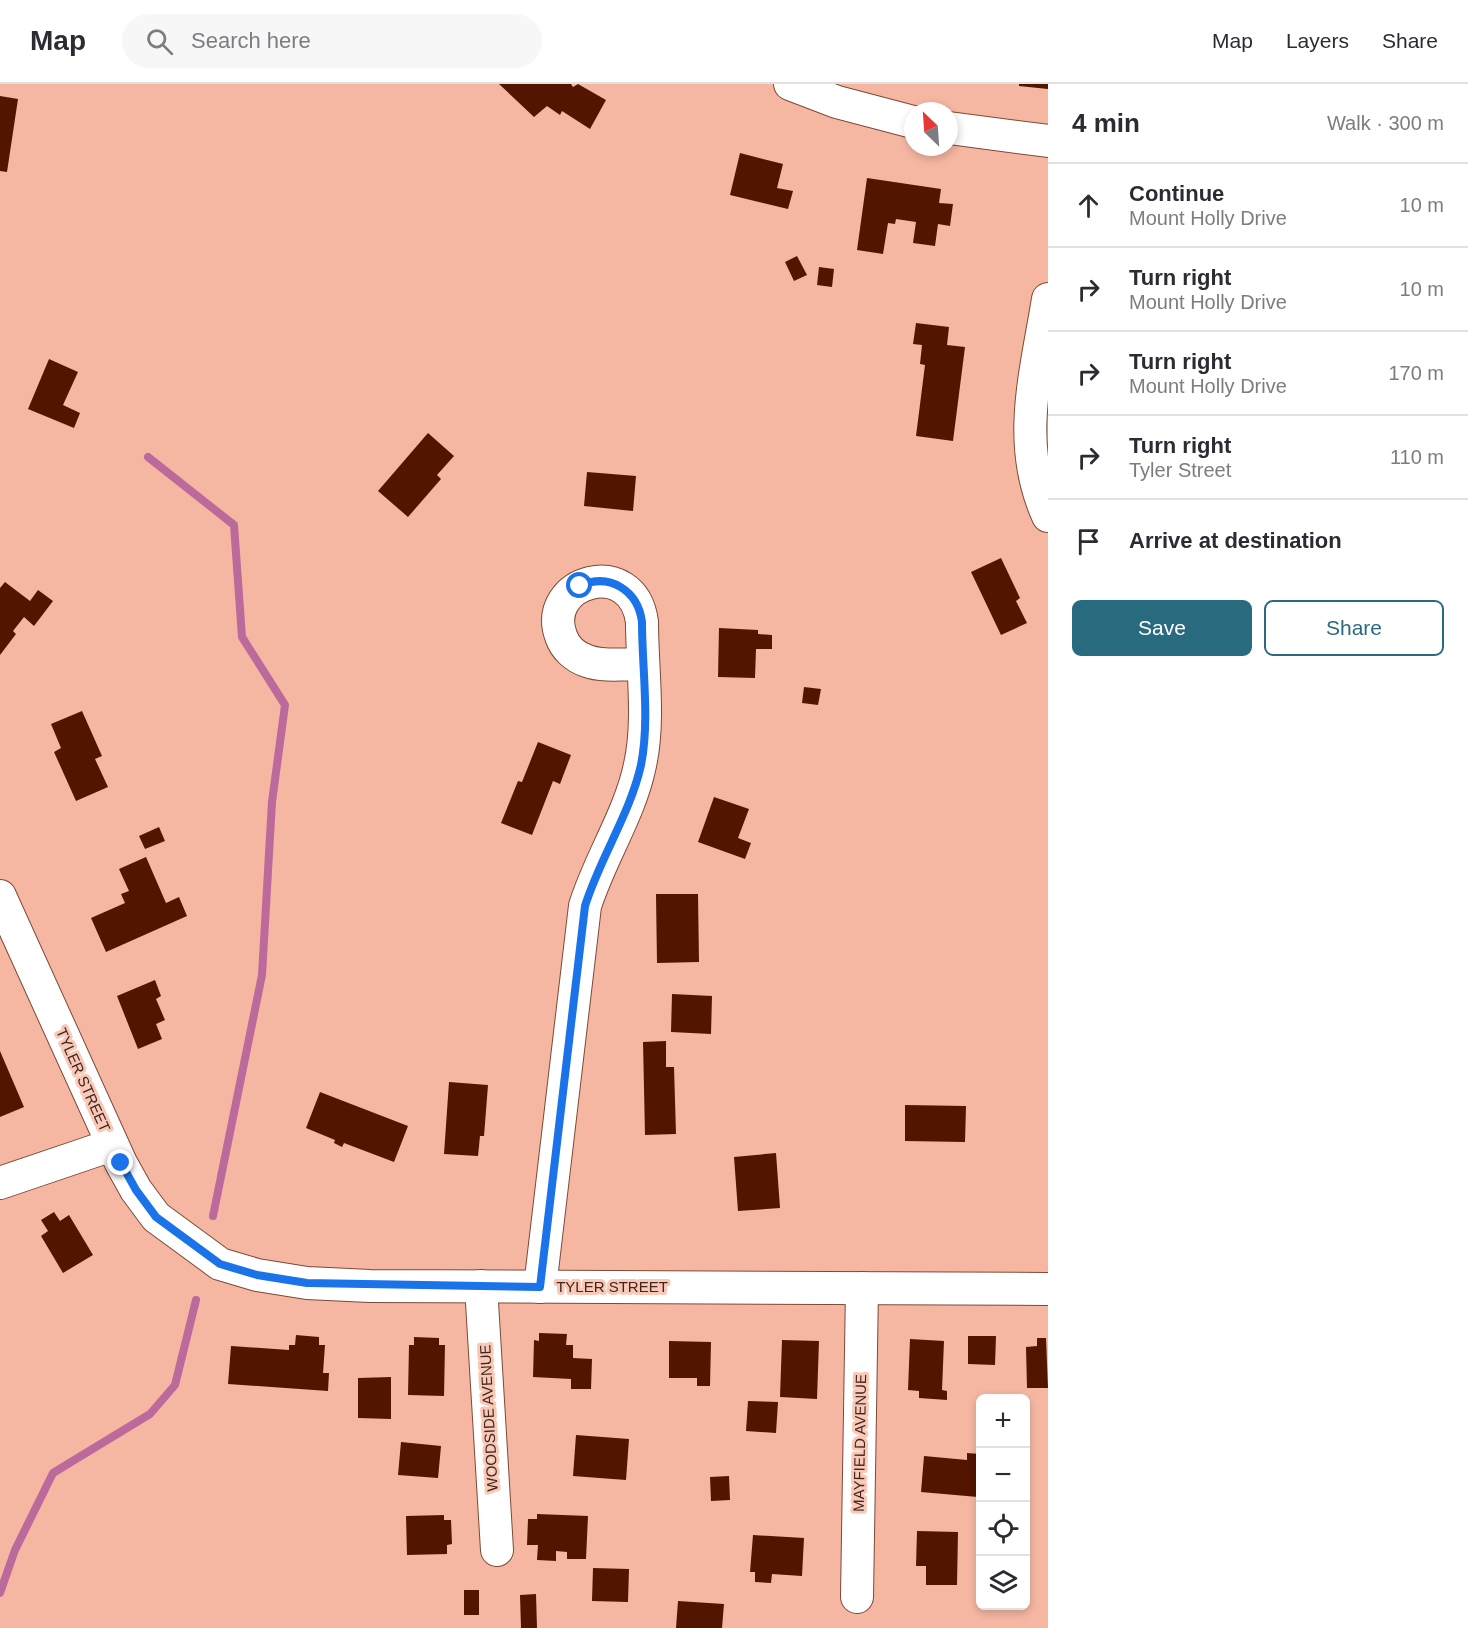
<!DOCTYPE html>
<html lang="en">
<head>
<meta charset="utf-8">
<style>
  body { margin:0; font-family:Arial,sans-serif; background:#f7f7f7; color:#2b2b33 }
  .controls { position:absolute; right:18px; bottom:18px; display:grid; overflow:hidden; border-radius:9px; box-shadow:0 3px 9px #0003 }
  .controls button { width:54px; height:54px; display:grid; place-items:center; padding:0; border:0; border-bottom:2px solid #e1e1e2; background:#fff; color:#2b2b33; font:30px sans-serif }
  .compass { position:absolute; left:904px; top:18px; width:54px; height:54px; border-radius:50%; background:#fff; box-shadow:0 3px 9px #0003; rotate:335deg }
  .stop { position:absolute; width:18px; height:18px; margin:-14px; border:4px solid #1a73e8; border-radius:50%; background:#fff }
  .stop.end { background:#1a73e8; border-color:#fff; box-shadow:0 2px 6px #0008 }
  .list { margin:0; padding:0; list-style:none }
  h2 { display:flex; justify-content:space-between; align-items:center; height:78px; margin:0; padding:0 24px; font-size:26px }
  h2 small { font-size:20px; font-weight:400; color:#7c7c81 }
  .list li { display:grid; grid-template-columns:39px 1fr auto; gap:18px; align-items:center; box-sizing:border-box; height:84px; padding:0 24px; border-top:2px solid #e1e1e2 }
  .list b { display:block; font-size:22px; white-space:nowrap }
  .list p { margin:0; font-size:20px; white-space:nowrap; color:#7c7c81 }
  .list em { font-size:20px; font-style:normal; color:#7c7c81 }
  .actions { display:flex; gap:12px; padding:18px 24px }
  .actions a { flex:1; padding:14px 0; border:2px solid #296b7e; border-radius:9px; text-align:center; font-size:21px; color:#296b7e }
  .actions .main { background:#296b7e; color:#fff }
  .icon { flex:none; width:33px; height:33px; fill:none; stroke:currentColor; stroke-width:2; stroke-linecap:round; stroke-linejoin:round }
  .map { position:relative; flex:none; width:1048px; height:1544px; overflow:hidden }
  header { display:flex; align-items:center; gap:36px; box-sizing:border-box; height:84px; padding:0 30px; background:#fff; border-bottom:2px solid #e1e1e2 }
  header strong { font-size:28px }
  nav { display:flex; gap:33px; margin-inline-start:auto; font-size:21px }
  .search { width:420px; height:54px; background:#f7f7f7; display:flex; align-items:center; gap:15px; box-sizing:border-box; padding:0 21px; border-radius:33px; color:#7c7c81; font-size:22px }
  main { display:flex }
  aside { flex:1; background:#fff }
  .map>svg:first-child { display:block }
</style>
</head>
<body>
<header>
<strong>Map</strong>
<div class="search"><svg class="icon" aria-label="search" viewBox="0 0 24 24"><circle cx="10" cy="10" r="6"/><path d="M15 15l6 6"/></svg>Search here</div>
<nav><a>Map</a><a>Layers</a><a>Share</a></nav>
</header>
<main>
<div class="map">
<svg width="1048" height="1544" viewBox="0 0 1048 1544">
  <rect width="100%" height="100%" fill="#f5b7a2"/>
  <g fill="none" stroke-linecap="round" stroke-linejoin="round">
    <g stroke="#bc699b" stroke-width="8">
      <path d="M148,373L234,441L242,553L285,621L272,718L262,891L213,1132"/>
      <path d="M0,1509L15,1466L53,1389L150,1330L175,1301L196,1216"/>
    </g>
  </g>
  <g fill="#521500">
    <path d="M499,0H571L573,3L578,0L606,16L590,45L562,27L560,31L547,22L534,33Z"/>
    <path d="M1019,0H1048V5L1019,2Z"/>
    <path d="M0,12L18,15L7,88L0,87Z"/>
    <path d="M740,69L783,80L777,104L793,107L788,125L730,111Z"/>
    <path d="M867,94L941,105L939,119L953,120L950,142L938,140L935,162L913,159L916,138L896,135L895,140L888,139L883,170L857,166Z"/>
    <path d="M797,172L807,191L794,197L785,178Z"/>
    <path d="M819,183L834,185L832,203L817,201Z"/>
    <path d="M916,239L949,243L947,261L965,263L953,357L916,352L925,281L920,280L922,261L913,260Z"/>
    <path d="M49,275L78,288L63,321L80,329L74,344L28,325Z"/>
    <path d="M428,349L454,372L437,391L441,395L408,433L378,407Z"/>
    <path d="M587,388L636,392L633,427L584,422Z"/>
    <path d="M1001,474L1020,514L1016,517L1027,539L1001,551L971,488Z"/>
    <path d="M5,498L30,517L38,506L53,517L34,542L24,533L13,547L16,550L0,571V504Z"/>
    <path d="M719,544L758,546V550L772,551V565H756L755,594L718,593Z"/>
    <path d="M804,603L821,605L818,621L802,619Z"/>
    <path d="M82,627L102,672L95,675L108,703L76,717L54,668L61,664L51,640Z"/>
    <path d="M538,658L571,671L560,700L553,697L532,751L501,739L518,697L522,698Z"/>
    <path d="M714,713L749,725L738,754L751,759L745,775L698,758Z"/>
    <path d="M159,743L165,757L145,765L139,752Z"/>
    <path d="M146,773L166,819L179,813L187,832L106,868L91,834L125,819L121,810L129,807L119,785Z"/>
    <path d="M656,810H698L699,878L657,879Z"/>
    <path d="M155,896L161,912L156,915L165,936L156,940L162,955L138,965L117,912Z"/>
    <path d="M672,910L712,912L711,950L671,948Z"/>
    <path d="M666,957V983H674L676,1050L645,1051L643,958Z"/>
    <path d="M0,967L24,1023L0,1033Z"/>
    <path d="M449,998L488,1001L484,1052H480L478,1072L444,1070Z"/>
    <path d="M320,1008L408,1042L394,1078L344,1059L342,1063L334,1059L335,1056L306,1044Z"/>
    <path d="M905,1021L966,1022L965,1058L905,1057Z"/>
    <path d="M776,1069L780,1124L738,1127L734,1073Z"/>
    <path d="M54,1128L60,1137L69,1131L93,1171L63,1189L41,1152L48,1147L41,1136Z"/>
    <path d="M539,1249L567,1250L566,1261H573V1274L592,1275L591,1305H571V1295L533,1293L534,1256L539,1257Z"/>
    <path d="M296,1251L319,1253V1261H325L323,1289H329L328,1307L228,1300L231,1262L289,1266V1261H295Z"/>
    <path d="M968,1252H996L995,1281L968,1280Z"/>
    <path d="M414,1253L439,1254V1261H445L444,1312L408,1311L409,1261H414Z"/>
    <path d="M1037,1254H1046L1048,1304H1027L1026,1263L1037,1262Z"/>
    <path d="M910,1255L944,1257L942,1306L947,1307V1316L919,1314V1307L908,1306Z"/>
    <path d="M782,1256L819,1257L817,1315L780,1313Z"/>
    <path d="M669,1257L711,1258L710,1302H697V1294H669Z"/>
    <path d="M391,1293V1335L358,1334V1294Z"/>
    <path d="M748,1317L778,1318L776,1349L746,1347Z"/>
    <path d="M576,1351L629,1355L626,1396L573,1392Z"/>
    <path d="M401,1358L441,1362L438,1394L398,1391Z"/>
    <path d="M967,1369L980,1370L978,1413L921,1408L924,1372L967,1376Z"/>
    <path d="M729,1392L730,1416L711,1417L710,1393Z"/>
    <path d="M537,1430L588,1432L586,1475H567V1468L556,1467V1477L537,1476L538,1461H527L528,1435H537Z"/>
    <path d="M444,1431V1436H451L452,1460L447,1461V1470L407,1471L406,1432Z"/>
    <path d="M917,1447L958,1448L957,1501H926V1482H916Z"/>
    <path d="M753,1451L804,1454L802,1492L772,1490L771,1499L755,1498V1488H750Z"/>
    <path d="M593,1484L629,1485L628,1518L592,1517Z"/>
    <rect x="464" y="1506" width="15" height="25"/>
    <path d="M536,1510L537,1544H521L520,1511Z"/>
    <path d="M678,1517L724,1520L722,1544H676Z"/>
  </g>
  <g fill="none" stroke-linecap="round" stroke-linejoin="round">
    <g stroke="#7d4936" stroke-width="34">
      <g id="minor">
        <path d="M790,0L837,18L913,38"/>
        <path d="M949,44L1048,57"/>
        <path d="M1048,215C1036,290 1015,359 1048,432"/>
        <path d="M0,812L121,1079L136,1106L156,1133L220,1180L257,1191L307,1199L370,1202L1048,1205"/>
        <path d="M0,1099L112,1061"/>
        <path d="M481,1202L497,1466"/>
        <path d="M540,1203L585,822C600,774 630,730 640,681C650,636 642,584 642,538C633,470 541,497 561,552C565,564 575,573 587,577C603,583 625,580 642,580"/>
        <path d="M857,1513L862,1204"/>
      </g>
    </g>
    <use href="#minor" stroke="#fff" stroke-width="32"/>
  </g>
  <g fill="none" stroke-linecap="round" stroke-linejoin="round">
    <path stroke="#1a73e8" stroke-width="8" d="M121,1079L136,1106L156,1133L220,1180L257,1191L307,1199L540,1203L585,822C600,774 630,730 641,681C650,636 642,584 642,538C638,507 610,488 580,502"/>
  </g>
  <g text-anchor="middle" stroke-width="6" stroke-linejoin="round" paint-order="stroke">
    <g font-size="15" fill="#3f271f" stroke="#fac8b6">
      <text transform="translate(83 996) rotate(66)" y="5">TYLER STREET</text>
      <text x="612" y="1208">TYLER STREET</text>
      <text transform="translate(489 1334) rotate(-93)" y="5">WOODSIDE AVENUE</text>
      <text transform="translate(860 1359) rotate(-89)" y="5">MAYFIELD AVENUE</text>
    </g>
  </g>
</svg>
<div class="controls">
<button>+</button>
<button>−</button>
<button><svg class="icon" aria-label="locate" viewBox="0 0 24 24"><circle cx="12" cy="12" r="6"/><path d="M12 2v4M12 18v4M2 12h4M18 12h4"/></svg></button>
<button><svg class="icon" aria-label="layers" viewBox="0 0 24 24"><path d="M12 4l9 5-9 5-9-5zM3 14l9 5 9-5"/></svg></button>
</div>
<svg class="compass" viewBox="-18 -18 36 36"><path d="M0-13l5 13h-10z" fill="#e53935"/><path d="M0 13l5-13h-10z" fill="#7c7c81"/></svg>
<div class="stop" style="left:580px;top:502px"></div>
<div class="stop end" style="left:121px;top:1079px"></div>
</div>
<aside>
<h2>4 min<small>Walk · 300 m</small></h2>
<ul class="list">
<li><svg class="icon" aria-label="ahead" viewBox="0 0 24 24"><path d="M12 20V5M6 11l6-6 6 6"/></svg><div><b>Continue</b><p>Mount Holly Drive</p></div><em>10 m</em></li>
<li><svg class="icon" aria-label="right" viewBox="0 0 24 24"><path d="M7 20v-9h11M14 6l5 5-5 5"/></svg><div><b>Turn right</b><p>Mount Holly Drive</p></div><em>10 m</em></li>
<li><svg class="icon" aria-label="right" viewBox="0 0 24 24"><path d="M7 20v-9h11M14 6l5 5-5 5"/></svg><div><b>Turn right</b><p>Mount Holly Drive</p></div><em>170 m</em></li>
<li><svg class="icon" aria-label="right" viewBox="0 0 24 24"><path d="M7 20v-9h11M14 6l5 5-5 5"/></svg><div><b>Turn right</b><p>Tyler Street</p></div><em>110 m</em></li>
<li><svg class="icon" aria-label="arrive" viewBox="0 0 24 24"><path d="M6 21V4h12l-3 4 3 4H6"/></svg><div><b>Arrive at destination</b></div></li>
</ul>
<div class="actions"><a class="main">Save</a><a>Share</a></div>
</aside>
</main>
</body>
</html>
